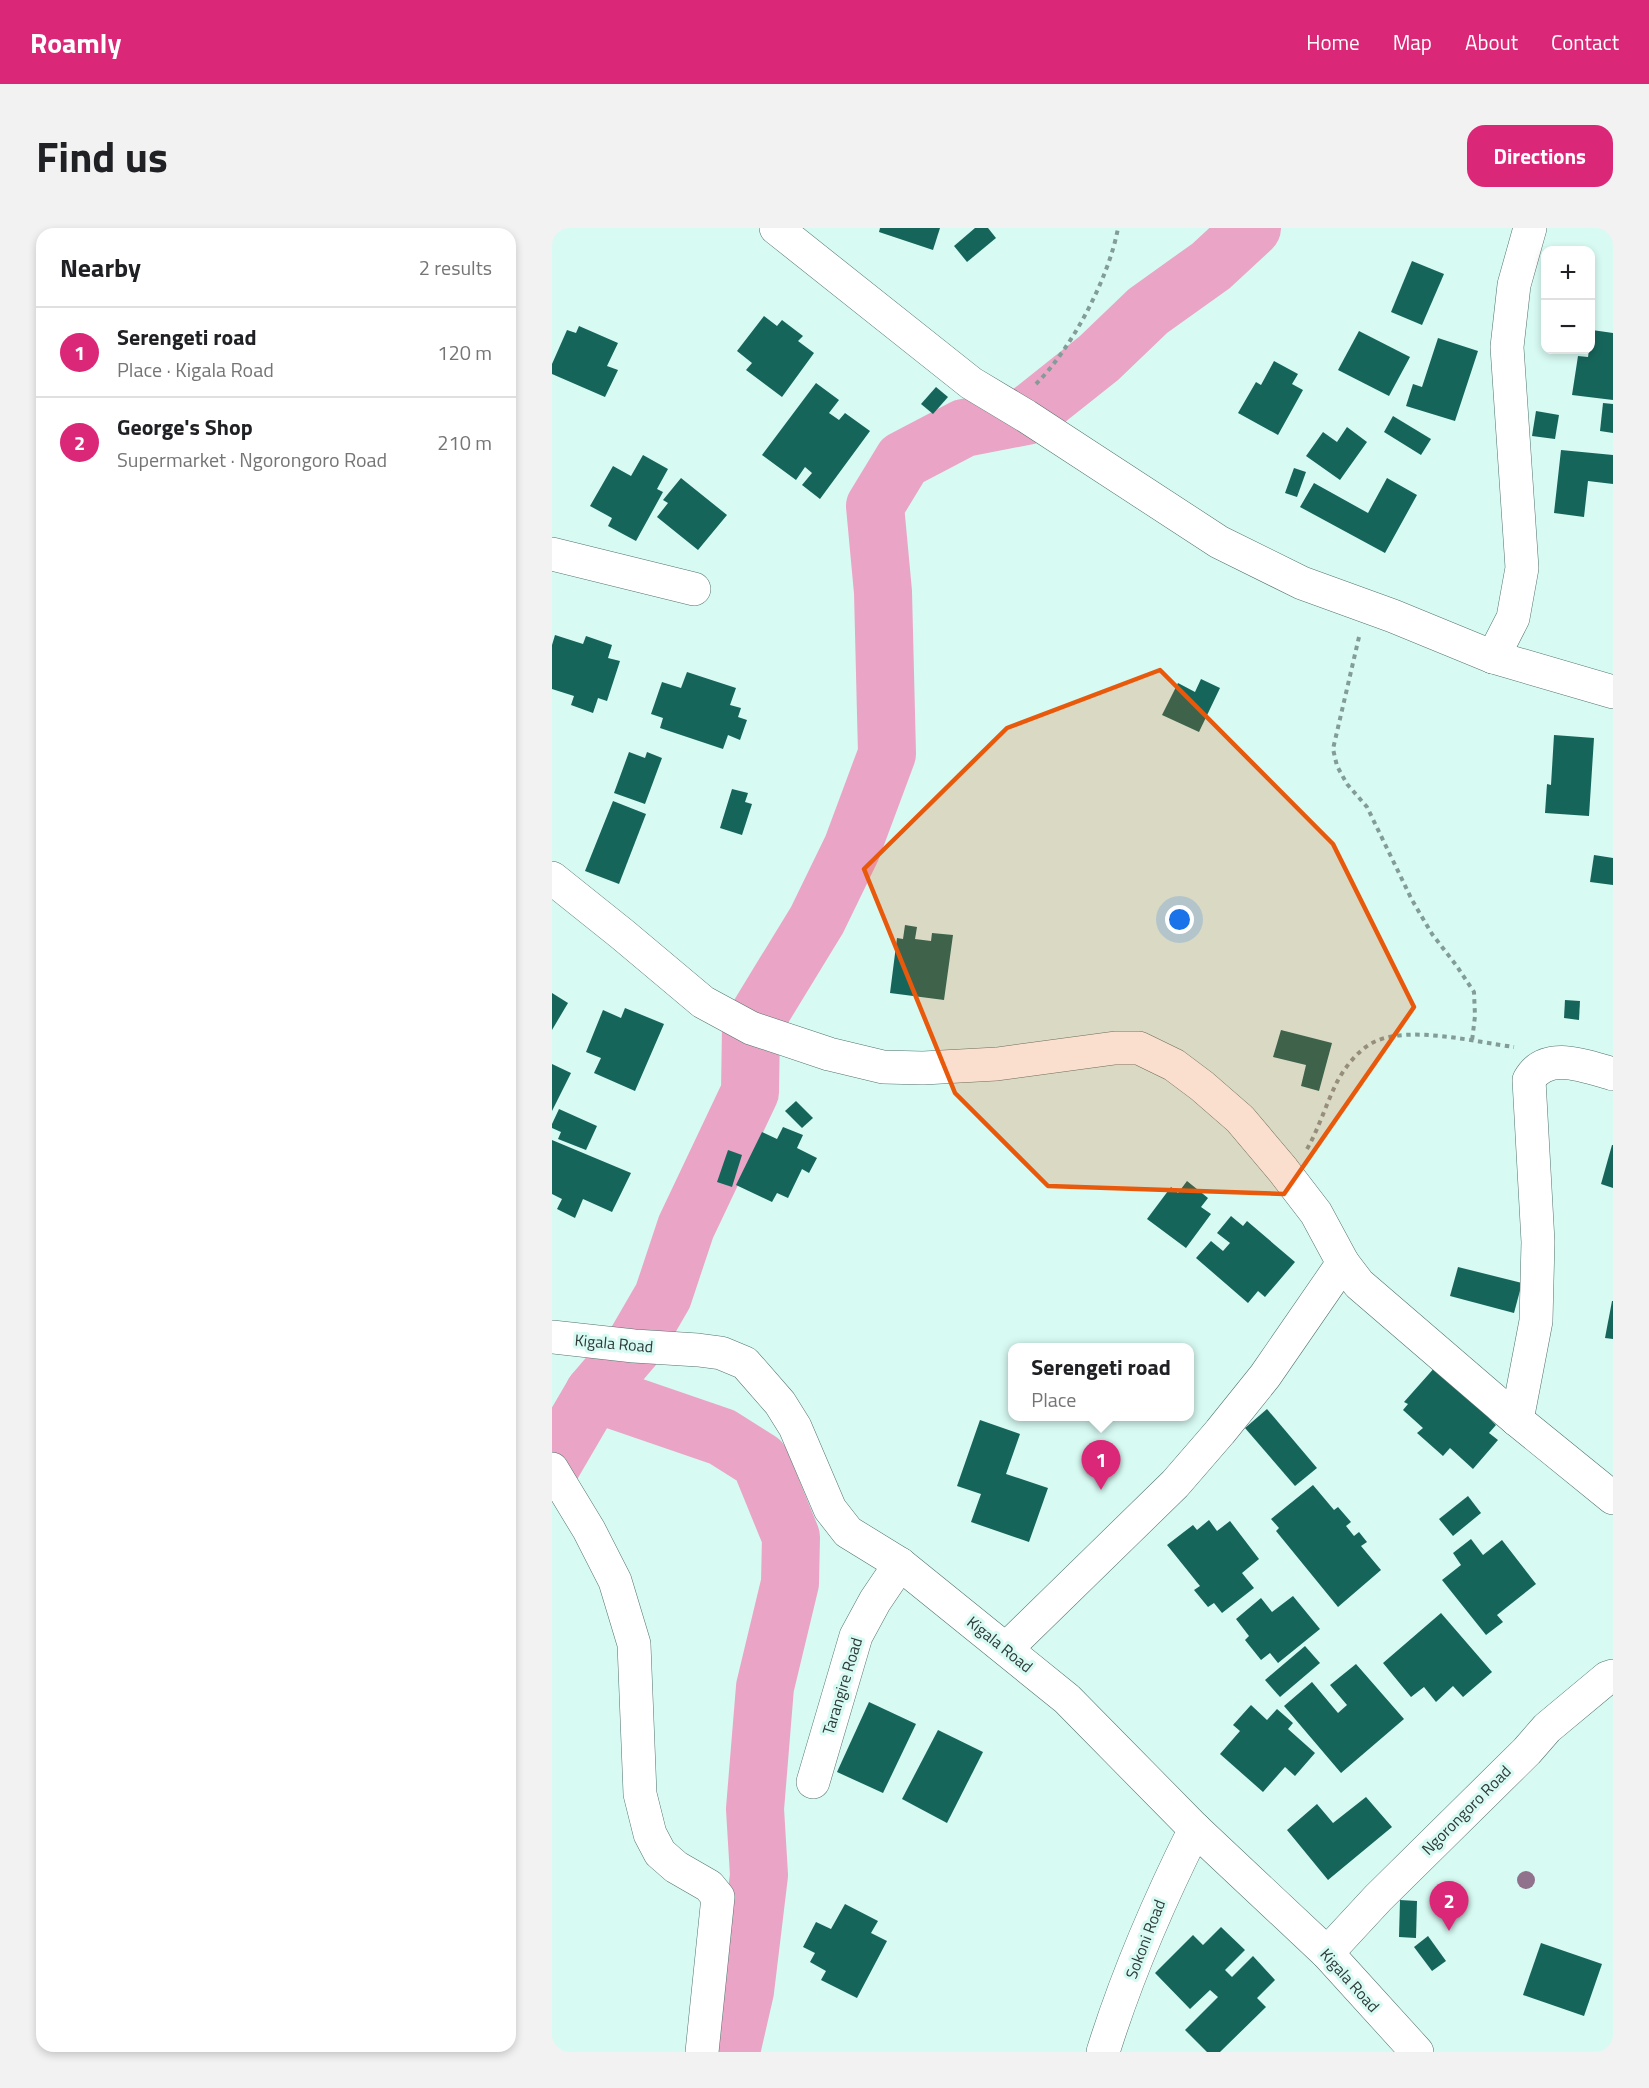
<!DOCTYPE html>
<html lang="en">
<head>
<meta charset="utf-8">
<style>
  body { margin:0; font-family:"Titillium Web",sans-serif; background:#f2f2f2; color:#202124 }
  .controls { position:absolute; right:18px; top:18px; display:grid; overflow:hidden; border-radius:12px; box-shadow:0 3px 9px #0003 }
  .controls button { width:54px; height:54px; display:grid; place-items:center; padding:0; border:0; border-bottom:2px solid #e0e0e0; background:#fff; color:#202124; font:30px sans-serif }
  .you { position:absolute; left:628px; top:692px; width:21px; height:21px; margin:-15px; border:4px solid #fff; border-radius:50%; background:#1a73e8; box-shadow:0 0 0 9px #1a73e833 }
  .badge { display:grid; place-items:center; width:39px; height:39px; border-radius:50%; background:#db2777; color:#fff; font-size:20px; font-weight:700 }
  .pin { position:absolute; translate:-50% -50px; filter:drop-shadow(0 2px 3px #0008) }
  .pin::after { content:''; position:absolute; top:32px; width:21px; height:18px; background:inherit; clip-path:polygon(0 0,100% 0,50% 100%) }
  .popup { position:absolute; left:456px; top:1115px; width:186px; height:78px; box-sizing:border-box; display:grid; place-content:center; border-radius:12px; background:#fff; filter:drop-shadow(0 2px 4px #0005); font-size:20px; white-space:nowrap; color:#757577 }
  .popup b { font-size:22px; color:#202124 }
  .popup::after { content:''; position:absolute; left:50%; top:100%; margin-left:-12px; border:12px solid transparent; border-top-color:#fff }
  .list { margin:0; padding:0; list-style:none }
  h2 { display:flex; justify-content:space-between; align-items:center; height:78px; margin:0; padding:0 24px; font-size:26px }
  h2 small { font-size:20px; font-weight:400; color:#757577 }
  .list li { display:grid; grid-template-columns:39px 1fr auto; gap:18px; align-items:center; box-sizing:border-box; height:90px; padding:0 24px; border-top:2px solid #e0e0e0 }
  .list b { display:block; font-size:22px; white-space:nowrap }
  .list p { margin:0; font-size:20px; white-space:nowrap; color:#757577 }
  .list em { font-size:20px; font-style:normal; color:#757577 }
  .map { position:relative; flex:none; width:1061px; height:1824px; overflow:hidden; border-radius:18px }
  header { display:flex; align-items:center; gap:36px; box-sizing:border-box; height:84px; padding:0 30px; background:#db2777; color:#fff }
  header strong { font-size:28px }
  nav { display:flex; gap:33px; margin-inline-start:auto; font-size:21px }
  .intro { display:flex; align-items:center; justify-content:space-between; box-sizing:border-box; height:144px; padding:0 36px }
  h1 { margin:0; font-size:42px }
  .button { padding:15px 27px; border-radius:18px; background:#db2777; color:#fff; font-size:21px; font-weight:700 }
  main { display:flex; gap:36px; padding:0 36px }
  aside { flex:1; background:#fff; border-radius:18px; box-shadow:0 3px 9px #0003 }
  .map>svg:first-child { display:block }
</style>
</head>
<body>
<header>
<strong>Roamly</strong>
<nav><a>Home</a><a>Map</a><a>About</a><a>Contact</a></nav>
</header>
<div class="intro"><h1>Find us</h1><a class="button">Directions</a></div>
<main>
<aside>
<h2>Nearby<small>2 results</small></h2>
<ul class="list">
<li><span class="badge">1</span><div><b>Serengeti road</b><p>Place · Kigala Road</p></div><em>120 m</em></li>
<li><span class="badge">2</span><div><b>George's Shop</b><p>Supermarket · Ngorongoro Road</p></div><em>210 m</em></li>
</ul>
</aside>
<div class="map">
<svg width="1061" height="1824" viewBox="0 0 1061 1824">
  <rect width="100%" height="100%" fill="#d7faf3"/>
  <g fill="none" stroke-linecap="round" stroke-linejoin="round">
    <g stroke="#eaa4c6" stroke-width="58">
      <path d="M0,1237L42,1165"/>
      <path d="M179,1824L193,1763L207,1647L203,1581L213,1459L238,1355L239,1309L208,1233L170,1209L42,1165L82,1118L111,1068L134,999L198,864L199,800L265,692L300,620L335,526L331,364L323,278L351,232L412,200L474,188L547,130L596,83L659,38L700,0"/>
    </g>
  </g>
  <g fill="#16655b">
    <path d="M328,0H388L381,22L327,4Z"/>
    <path d="M423,0H436L444,10L415,34L402,18Z"/>
    <path d="M860,33L892,46L870,97L839,84Z"/>
    <path d="M212,88L225,98L230,92L251,108L246,113L262,125L230,169L194,142L200,135L185,123Z"/>
    <path d="M27,98L66,115L55,138L66,142L53,169L0,146V136L15,102L24,105Z"/>
    <path d="M1040,102L1061,105V172L1020,167L1026,128L1036,129L1037,122H1038Z"/>
    <path d="M807,103L858,129L837,168L786,142Z"/>
    <path d="M886,110L926,123L903,193L854,178L861,156L870,159Z"/>
    <path d="M722,133L746,146L740,156L751,162L726,207L686,185L704,154L709,157Z"/>
    <path d="M264,155L287,172L277,185L287,192L293,185L318,203L268,271L250,257L260,245L253,239L244,252L210,227Z"/>
    <path d="M384,159L396,169L381,186L369,176Z"/>
    <path d="M1051,175L1061,176V205L1048,203Z"/>
    <path d="M984,183L1007,187L1003,211L980,208Z"/>
    <path d="M841,188L879,211L869,227L832,204Z"/>
    <path d="M795,199L815,214L788,252L754,228L771,204L785,214Z"/>
    <path d="M1009,222L1061,227V256L1036,253L1032,289L1002,285Z"/>
    <path d="M91,227L116,241L105,261L111,264L84,313L56,298L60,290L38,278L61,238L79,248Z"/>
    <path d="M742,240L754,244L745,269L733,265Z"/>
    <path d="M129,250L175,287L146,322L105,289L116,275L111,272Z"/>
    <path d="M835,250L865,267L833,325L748,279L762,255L816,285Z"/>
    <path d="M3,407L31,416L34,408L60,417L56,430L68,433L55,473L46,470L41,485L19,477L22,468L0,461V417Z"/>
    <path d="M135,444L184,460L178,477L189,480L186,489L195,492L188,512L176,507L171,521L108,500L111,490L99,486L110,454L129,460Z"/>
    <path d="M649,451L668,460L647,504L610,487L626,455L643,464Z"/>
    <path d="M1002,507L1042,510L1037,588L993,585L995,556L999,557Z"/>
    <path d="M77,524L93,530L95,524L110,530L93,576L62,565Z"/>
    <path d="M180,561L196,565L193,574L200,576L190,607L168,600Z"/>
    <path d="M61,573L94,586L67,656L33,643Z"/>
    <path d="M1042,627L1061,630V657L1038,654Z"/>
    <path d="M353,697L365,699L363,711L379,713L380,705L401,707L392,772L338,765L345,710L351,711Z"/>
    <path d="M0,765L16,775L0,802Z"/>
    <path d="M1013,772L1028,773L1027,792L1012,790Z"/>
    <path d="M73,780L112,796L83,863L42,845L49,830L34,824L51,782L69,790Z"/>
    <path d="M729,802L780,815L767,863L749,858L754,837L721,829Z"/>
    <path d="M0,836L19,845L0,883Z"/>
    <path d="M244,873L261,890L250,900L233,883Z"/>
    <path d="M7,881L45,898L34,922L6,911L9,904L0,900V896Z"/>
    <path d="M231,899L251,907L245,920L265,930L257,945L250,941L236,970L225,965L220,974L184,957L210,904L225,911Z"/>
    <path d="M0,912L79,945L60,984L31,971L23,990L5,981L10,971L0,966Z"/>
    <path d="M1060,917H1061V960L1049,956Z"/>
    <path d="M176,922L190,927L180,959L165,954Z"/>
    <path d="M635,953L656,970L649,979L659,986L634,1020L595,991L619,959L626,965Z"/>
    <path d="M679,988L691,998L695,993L743,1034L713,1069L706,1063L696,1075L644,1030L659,1013L671,1023L678,1015L665,1005Z"/>
    <path d="M906,1039L970,1055L962,1085L898,1068Z"/>
    <path d="M1060,1073H1061V1111L1053,1110Z"/>
    <path d="M884,1138L936,1184L934,1187L944,1197L937,1205L946,1212L921,1241L898,1220L891,1228L865,1205L871,1200L851,1182L856,1176L852,1174Z"/>
    <path d="M715,1181L765,1240L743,1258L693,1200Z"/>
    <path d="M428,1192L468,1206L454,1246L496,1260L477,1314L419,1294L429,1266L405,1258Z"/>
    <path d="M761,1257L782,1282L786,1279L799,1294L794,1298L802,1308L807,1304L815,1314L809,1318L829,1342L786,1379L724,1303L727,1300L719,1291Z"/>
    <path d="M916,1268L929,1285L901,1308L887,1291Z"/>
    <path d="M657,1292L665,1303L678,1293L707,1331L690,1345L702,1360L670,1385L662,1375L656,1379L642,1362L648,1358L615,1317L641,1297L645,1302Z"/>
    <path d="M919,1311L931,1327L950,1312L984,1356L945,1387L951,1394L934,1407L890,1352L909,1337L901,1325Z"/>
    <path d="M741,1368L768,1401L726,1435L718,1425L709,1432L693,1412L697,1408L684,1391L709,1370L720,1384Z"/>
    <path d="M889,1385L940,1444L911,1469L901,1458L884,1474L872,1459L859,1469L831,1435Z"/>
    <path d="M753,1418L768,1435L728,1469L713,1452Z"/>
    <path d="M804,1436L852,1491L789,1545L732,1478L760,1454L786,1485L795,1477L778,1457Z"/>
    <path d="M317,1474L364,1496L331,1565L285,1544Z"/>
    <path d="M699,1477L715,1492L725,1481L741,1495L736,1501L763,1525L743,1548L733,1539L711,1564L668,1526L688,1503L681,1497Z"/>
    <path d="M386,1502L431,1524L395,1595L350,1571Z"/>
    <path d="M814,1569L840,1599L776,1652L735,1602L765,1576L781,1595Z"/>
    <path d="M848,1672L865,1673L864,1710L847,1709Z"/>
    <path d="M293,1676L326,1693L319,1705L335,1713L305,1770L269,1752L274,1743L258,1734L263,1725L251,1719L264,1694L279,1701Z"/>
    <path d="M669,1699L693,1722L673,1742L680,1749L701,1728L723,1752L705,1770L714,1779L668,1824H655L633,1802L666,1769L658,1762L638,1781L603,1745L641,1707L651,1717Z"/>
    <path d="M876,1708L894,1733L880,1743L862,1719Z"/>
    <path d="M989,1715L1050,1736L1032,1788L971,1767Z"/>
  </g>
  <g fill="none" stroke-linecap="round" stroke-linejoin="round">
    <g stroke="#53726d" stroke-width="34">
      <g id="minor">
        <path d="M224,0L419,155L474,188L667,314L750,355L841,388L941,429L1061,464"/>
        <path d="M0,326L142,361"/>
        <path d="M941,429L961,390L970,340L955,119L962,57L978,0"/>
        <path d="M0,650L70,706L151,774L199,800L277,826L331,839L371,840L445,836L563,820H587L622,837L650,858L688,891L731,942L764,985L791,1035L807,1056L965,1192L1061,1270"/>
        <path d="M0,1109L82,1118L146,1122L169,1125L193,1135L228,1175L243,1199L278,1281L296,1304L348,1336L515,1471L643,1601L775,1725L865,1824"/>
        <path d="M965,1192L984,1093L986,1014L977,852C994,821 1036,839 1061,846"/>
        <path d="M0,1241L37,1302L63,1353L82,1416L88,1566L98,1606L108,1625L124,1639L157,1658L166,1669L150,1824"/>
        <path d="M454,1421L623,1256L668,1204L713,1148L791,1035"/>
        <path d="M261,1554L304,1408L323,1373L348,1336"/>
        <path d="M775,1725L826,1670L975,1523L995,1500L1055,1450L1061,1448"/>
        <path d="M551,1824C575,1747 607,1673 643,1601"/>
      </g>
    </g>
    <g stroke="#839c97" stroke-width="4" stroke-dasharray="4.5 4.5" stroke-linecap="butt">
      <path d="M484,156C520,120 557,50 566,0"/>
      <path d="M807,409L781,521L785,538L795,556L815,579L860,672L880,706L904,737L922,764L923,788L920,813"/>
      <path d="M755,921C767,900 774,876 785,854C793,839 806,822 822,814C856,797 924,814 962,819"/>
    </g>
    <use href="#minor" stroke="#fff" stroke-width="33"/>
  </g>
  <circle fill="#90728c" cx="974" cy="1652" r="9"/>
  <path fill="#e8590c" fill-opacity="0.2" stroke="#e8590c" stroke-width="4.5" stroke-linejoin="round" d="M608,442L781,616L862,779L732,966L496,958L403,865L312,641L455,500Z"/>
  <g text-anchor="middle" stroke-width="6" stroke-linejoin="round" paint-order="stroke">
    <g font-size="16" fill="#2d3a38" stroke="#d7faf3">
      <text transform="translate(62 1115) rotate(5)" y="6">Kigala Road</text>
      <text transform="translate(448 1416) rotate(39)" y="6">Kigala Road</text>
      <text transform="translate(290 1458) rotate(-73)" y="6">Tarangire Road</text>
      <text transform="translate(914 1582) rotate(-45)" y="6">Ngorongoro Road</text>
      <text transform="translate(593 1711) rotate(-69)" y="6">Sokoni Road</text>
      <text transform="translate(798 1752) rotate(48)" y="6">Kigala Road</text>
    </g>
  </g>
</svg>
<div class="controls">
<button>+</button>
<button>−</button>
</div>
<div class="you"></div>
<div class="pin badge" style="left:549px;top:1262px">1</div>
<div class="popup"><b>Serengeti road</b>Place</div>
<div class="pin badge" style="left:897px;top:1703px">2</div>
</div>
</main>
</body>
</html>
